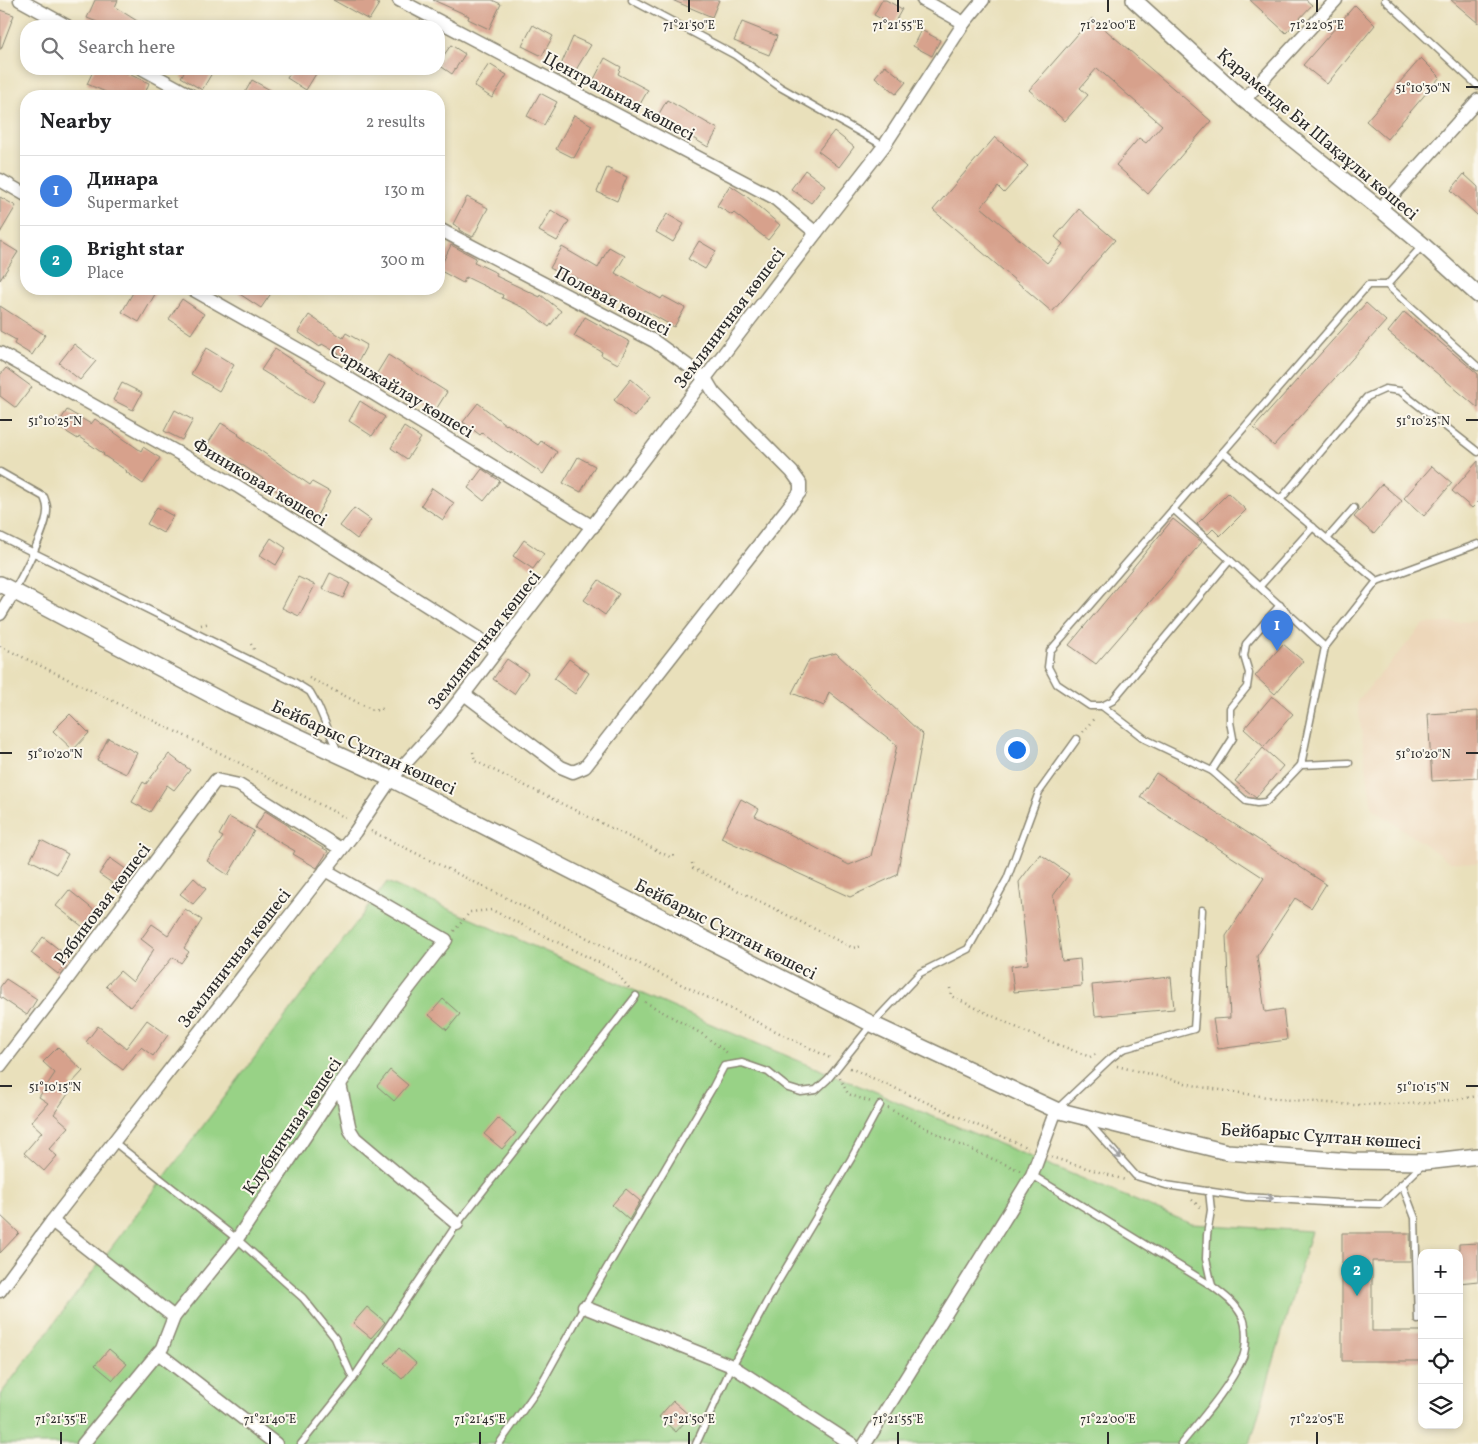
<!DOCTYPE html>
<html lang="en">
<head>
<meta charset="utf-8">
<style>
  body { margin:0; font-family:Vollkorn,serif; background:#f2f2f2; color:#202124 }
  .controls { position:absolute; right:15px; bottom:15px; display:grid; overflow:hidden; border-radius:10px; box-shadow:0 2px 8px #0003 }
  .controls button { width:45px; height:45px; display:grid; place-items:center; padding:0; border:0; border-bottom:1px solid #e0e0e0; background:#fff; color:#202124; font:25px sans-serif }
  .you { position:absolute; left:1016px; top:749px; width:18px; height:18px; margin:-12px; border:4px solid #fff; border-radius:50%; background:#1a73e8; box-shadow:0 0 0 8px #1a73e833 }
  .badge { display:grid; place-items:center; width:32px; height:32px; border-radius:50%; background:#d1495b; color:#fff; font-size:16px; font-weight:700 }
  .pin { position:absolute; translate:-50% -41px; filter:drop-shadow(0 1px 2px #0008) }
  .pin::after { content:''; position:absolute; top:26px; width:18px; height:15px; background:inherit; clip-path:polygon(0 0,100% 0,50% 100%) }
  .list { margin:0; padding:0; list-style:none }
  h2 { display:flex; justify-content:space-between; align-items:center; height:65px; margin:0; padding:0 20px; font-size:21px }
  h2 small { font-size:16px; font-weight:400; color:#757577 }
  .list li { display:grid; grid-template-columns:32px 1fr auto; gap:15px; align-items:center; box-sizing:border-box; height:70px; padding:0 20px; border-top:1px solid #e0e0e0 }
  .list b { display:block; font-size:19px; white-space:nowrap }
  .list p { margin:0; font-size:16px; white-space:nowrap; color:#757577 }
  .list em { font-size:16px; font-style:normal; color:#757577 }
  .icon { flex:none; width:28px; height:28px; fill:none; stroke:currentColor; stroke-width:2; stroke-linecap:round; stroke-linejoin:round }
  .map { position:relative; flex:none; width:1478px; height:1444px; overflow:hidden }
  .search { position:absolute; background:#fff; box-shadow:0 2px 8px #0003; left:20px; top:20px; width:425px; height:55px; display:flex; align-items:center; gap:12px; box-sizing:border-box; padding:0 18px; border-radius:20px; color:#757577; font-size:19px }
  .panel { position:absolute; background:#fff; box-shadow:0 2px 8px #0003; left:20px; top:90px; width:425px; height:205px; border-radius:20px }
  .map>svg:first-child { display:block }
</style>
</head>
<body>
<div class="map">
<svg width="1478" height="1444" viewBox="0 0 1478 1444">
  <rect width="100%" height="100%" fill="#fbf7ec"/>
  <filter id="ink" filterUnits="userSpaceOnUse"><feTurbulence type="fractalNoise" baseFrequency=".02" numOctaves="2"/><feDisplacementMap in="SourceGraphic" scale="10" xChannelSelector="R" yChannelSelector="G"/><feConvolveMatrix kernelMatrix="1 2 1 2 8 2 1 2 1" color-interpolation-filters="sRGB"/></filter>
  <filter id="wash" filterUnits="userSpaceOnUse"><feTurbulence type="fractalNoise" baseFrequency=".0096" numOctaves="4" result="noise"/><feDisplacementMap in="SourceGraphic" scale="20" xChannelSelector="R" yChannelSelector="G"/><feGaussianBlur stdDeviation="1.12" result="paint"/><feColorMatrix in="noise" values="0 0 0 0 0 0 0 0 0 0 0 0 0 0 0 0 0 1.4 0 .05"/><feComposite in="paint" operator="in"/></filter>
  <g filter="url(#wash)">
    <rect width="100%" height="100%" fill="#e9e0bb"/>
    <path fill="#edd7ba" d="M1478,621V863L1450,862L1372,808L1357,701L1424,624Z"/>
    <path fill="#98d286" stroke="#627e58" d="M387,882L727,1031L1192,1224L1311,1231L1250,1444H0V1395Z"/>
    <g id="blocks">
      <g fill="#d7a18c">
        <path d="M95,0H118L115,7L145,26H107L87,18Z"/>
        <path d="M333,0H372L379,4L369,20Z"/>
        <path d="M433,0H492L501,4L489,29L468,19L469,16Z"/>
        <path d="M672,0H719L712,17Z"/>
        <path d="M882,0H886L902,9L893,25L874,15Z"/>
        <path d="M1250,0H1306L1312,5L1286,33Z"/>
        <path d="M1451,0H1478V23Z"/>
        <path d="M1355,5L1375,25L1327,84L1303,65Z"/>
        <path d="M0,10L14,15L1,49H0Z"/>
        <path d="M1092,18L1211,121L1148,194L1116,165L1139,138L1146,143L1162,125L1097,68L1080,88L1088,95L1065,121L1029,90Z"/>
        <path d="M742,22L777,36L769,55L734,41Z"/>
        <path d="M533,25L553,36L542,56L522,46Z"/>
        <path d="M921,30L940,40L932,56L913,46Z"/>
        <path d="M573,37L591,45L574,73L560,67Z"/>
        <path d="M451,45L465,54L452,74L439,65V62Z"/>
        <path d="M605,58L621,67L618,74L648,90L639,106L592,83Z"/>
        <path d="M1421,58L1440,77L1387,139L1366,121Z"/>
        <path d="M489,64L507,75L492,98L474,86Z"/>
        <path d="M885,65L906,82L896,94L875,77Z"/>
        <path d="M94,69H125L124,72L149,83L144,96H115L87,84Z"/>
        <path d="M186,69H205L212,73L202,90L181,77Z"/>
        <path d="M293,69H319L306,90L287,78Z"/>
        <path d="M252,80L281,96H243Z"/>
        <path d="M540,93L557,102L544,125L527,116Z"/>
        <path d="M667,100L718,129L708,147L657,117Z"/>
        <path d="M574,115L592,125L574,158L556,149Z"/>
        <path d="M834,131L854,147L839,167L818,151Z"/>
        <path d="M995,137L1028,166L1004,193L998,187L981,207L1047,263L1063,244L1055,237L1079,209L1115,240L1052,312L933,210Z"/>
        <path d="M607,168L627,177L617,201L597,192Z"/>
        <path d="M805,170L825,185L811,203L791,189Z"/>
        <path d="M1464,174L1478,187V216L1451,190Z"/>
        <path d="M730,185L745,195L780,225L768,240L734,213L732,215L717,206Z"/>
        <path d="M0,197L16,206L0,233Z"/>
        <path d="M467,197L488,208L473,237L459,230L460,228L453,224Z"/>
        <path d="M551,210L569,221L557,241L539,231Z"/>
        <path d="M667,214L684,224L673,242L656,232Z"/>
        <path d="M0,241L18,252L0,280Z"/>
        <path d="M699,241L716,251L705,269L688,259Z"/>
        <path d="M451,245L476,258L474,262L497,273L496,276L540,297L541,295L561,311L549,327L526,309L502,298L503,295L466,277L463,283L439,270Z"/>
        <path d="M562,247L598,268L609,247L625,256L615,273L661,299L663,296L685,308L674,327L644,310L642,313L605,292L604,294L571,275L569,279L550,268Z"/>
        <path d="M135,289H158L139,322L122,312Z"/>
        <path d="M232,289H274L261,308Z"/>
        <path d="M182,299L204,314L191,334L169,319Z"/>
        <path d="M1366,303L1386,321L1274,446L1254,428Z"/>
        <path d="M0,306L45,335L32,355L14,344L16,340L0,331Z"/>
        <path d="M1404,312L1478,374V408L1388,332Z"/>
        <path d="M309,315L343,338L346,333L367,345L357,364L322,344L320,347L298,332Z"/>
        <path d="M585,317L630,342L618,364L601,355L602,352L574,336Z"/>
        <path d="M74,344L96,361L80,380L59,363Z"/>
        <path d="M206,348L234,365L219,391L191,374Z"/>
        <path d="M275,349L325,382L313,402L261,370Z"/>
        <path d="M388,355L447,392L435,411L402,388L399,393L374,378Z"/>
        <path d="M6,368L32,387L16,408L0,396V375Z"/>
        <path d="M631,379L651,396L634,417L614,400Z"/>
        <path d="M122,383L142,393L133,410L113,400Z"/>
        <path d="M360,401L385,417L372,436L349,421Z"/>
        <path d="M478,403L506,425L507,424L538,445L541,441L557,452L543,474L511,452V454L482,433L480,435L463,422Z"/>
        <path d="M67,410L91,424L95,419L141,451L143,447L160,458L143,484L126,472L127,471L103,455L104,454L79,437L78,439L57,426Z"/>
        <path d="M175,410L193,420L182,440L164,431Z"/>
        <path d="M221,423L239,434L238,435L310,485L312,482L330,492L316,517L298,507V506L263,481L265,480L227,455L226,456L207,445Z"/>
        <path d="M404,427L421,438L407,459L391,448Z"/>
        <path d="M578,457L595,466L581,492L563,483Z"/>
        <path d="M1478,461V502L1472,508L1452,491Z"/>
        <path d="M1432,466L1452,483L1424,516L1404,498Z"/>
        <path d="M482,469L500,481L484,501L468,488Z"/>
        <path d="M1382,484L1402,501L1374,534L1354,517Z"/>
        <path d="M432,488L454,503L443,520L421,505Z"/>
        <path d="M1228,493L1246,510L1220,536L1213,529L1208,534L1197,524Z"/>
        <path d="M157,507L173,516L163,533L147,524Z"/>
        <path d="M354,508L371,520L357,539L340,526Z"/>
        <path d="M1173,519L1202,542L1096,664L1069,645Z"/>
        <path d="M271,538L286,548L276,565L260,555Z"/>
        <path d="M524,540L544,554L533,569L513,556Z"/>
        <path d="M330,573L350,583L343,598L322,589Z"/>
        <path d="M298,577L315,585L299,616L282,608Z"/>
        <path d="M599,580L619,594L605,615L584,600Z"/>
        <path d="M1283,644L1303,661L1275,694L1255,676Z"/>
        <path d="M836,653L923,735L897,875L850,897L721,838L741,799L759,809L755,816L849,865L871,856L897,745L829,692L824,706L792,693L809,660Z"/>
        <path d="M507,659L528,673L514,694L493,679Z"/>
        <path d="M569,659L589,673L575,694L554,679Z"/>
        <path d="M1272,696L1293,714L1264,747L1244,729Z"/>
        <path d="M1478,711V778L1432,781L1428,714Z"/>
        <path d="M70,714L89,733L73,750L53,731Z"/>
        <path d="M108,738L137,753L126,774L97,760Z"/>
        <path d="M1263,748L1283,766L1256,798L1235,781Z"/>
        <path d="M169,754L190,770L174,790L167,785L150,812L132,802L143,782L146,784Z"/>
        <path d="M1156,773L1326,884L1311,908L1295,898L1257,956L1265,1012L1283,1009L1287,1040L1218,1049L1213,1019L1230,1018L1226,936L1264,878L1140,797Z"/>
        <path d="M265,811L289,826V828L328,851L317,868L293,854L295,851L255,828Z"/>
        <path d="M229,817L254,831L228,875L207,861L223,837L219,835Z"/>
        <path d="M41,840L68,854L57,874L30,860Z"/>
        <path d="M1040,854L1069,874L1053,896L1062,961L1080,959L1082,986L1014,992L1011,966L1028,964L1019,882Z"/>
        <path d="M110,858L133,874L122,890L99,874Z"/>
        <path d="M194,878L206,889L193,904L180,894Z"/>
        <path d="M69,890L95,911L83,927L56,906Z"/>
        <path d="M185,909L202,920L184,948L189,952L181,963L173,957L130,1007L106,986L120,971L133,982L154,949L141,939L152,924L168,935Z"/>
        <path d="M43,937L70,958L58,974L31,953Z"/>
        <path d="M1171,977L1174,1009L1095,1016L1092,985Z"/>
        <path d="M6,979L37,999L27,1015L0,997V987Z"/>
        <path d="M443,999L460,1014L447,1030L429,1015Z"/>
        <path d="M147,1020L168,1035L153,1056L141,1047L123,1070L86,1042L98,1026L126,1048Z"/>
        <path d="M58,1047L83,1071L70,1085L73,1087L54,1114L69,1127L49,1149L57,1156L44,1171L24,1153L42,1132L31,1122L48,1103L39,1097L55,1073L43,1062Z"/>
        <path d="M390,1070L408,1085L394,1101L377,1086Z"/>
        <path d="M498,1118L516,1133L502,1149L484,1134Z"/>
        <path d="M626,1189L640,1201L629,1220L612,1205Z"/>
        <path d="M0,1215L19,1233L0,1253Z"/>
        <path d="M1342,1233H1410L1411,1261H1372V1331H1422V1361H1342Z"/>
        <path d="M1478,1243V1281L1459,1283V1244Z"/>
        <path d="M367,1307L385,1322L371,1338L353,1323Z"/>
        <path d="M399,1348L416,1363L402,1379L385,1364Z"/>
        <path d="M109,1349L127,1364L113,1380L95,1365Z"/>
        <path d="M673,1401L690,1416L676,1432L659,1417Z"/>
      </g>
    </g>
  </g>
  <g filter="url(#ink)">
    <use href="#blocks" fill-opacity="0" stroke="#8a8673" stroke-width="1"/>
    <g fill="none" stroke-linecap="round" stroke-linejoin="round">
      <g stroke="#8a8673" stroke-width="9">
        <g id="service">
          <path d="M632,0L735,55L780,87L884,146"/>
          <path d="M1385,0L1478,86"/>
          <path d="M1387,285L1423,245"/>
          <path d="M1223,452L1377,581"/>
          <path d="M0,472L44,497C45,500 47,504 47,508C49,526 23,574 14,591"/>
          <path d="M1280,500L1367,397L1385,389L1400,391L1478,452"/>
          <path d="M1173,509L1230,560"/>
          <path d="M0,536L294,682L310,692L318,706L338,752"/>
          <path d="M1327,539L1354,508"/>
          <path d="M1260,586L1313,527"/>
          <path d="M1325,647L1230,560L1112,701L1102,706H1090L1057,684L1048,667L1050,651L1368,285H1387L1478,367"/>
          <path d="M1102,706L1145,739L1212,771L1246,801L1257,803L1266,802L1301,765"/>
          <path d="M1349,763L1301,765L1325,647L1377,581L1478,544"/>
          <path d="M1212,771L1233,738L1230,722V708L1247,687L1249,673L1244,656L1246,644L1280,605"/>
          <path d="M1056,1110L1109,1060L1123,1049L1194,1029L1202,910"/>
          <path d="M1088,1122L1136,1176L1166,1185L1246,1197L1338,1203L1382,1204L1423,1164"/>
          <path d="M114,1142L237,1239L303,1298L335,1338L353,1379"/>
          <path d="M1032,1175L1212,1286C1224,1295 1235,1303 1242,1316C1247,1325 1247,1346 1243,1357C1229,1388 1203,1417 1181,1444"/>
          <path d="M1402,1184L1415,1218L1418,1320"/>
          <path d="M1209,1191L1211,1210L1207,1235L1206,1259L1212,1286"/>
          <path d="M301,1444L353,1379L457,1224L636,996"/>
          <path d="M499,1444L540,1386L584,1307L713,1087L724,1066L742,1063L768,1072L788,1088L801,1092L816,1090L828,1079L872,1024L920,973L968,949L1007,879L1039,792L1077,739"/>
          <path d="M696,1444L732,1366L776,1285L851,1159L880,1105"/>
        </g>
      </g>
      <g stroke="#8a8673" stroke-width="15">
        <g id="minor">
          <path d="M20,0L67,26"/>
          <path d="M399,0L773,197L816,233"/>
          <path d="M923,0L964,23"/>
          <path d="M143,69L192,96"/>
          <path d="M1244,100L1336,0"/>
          <path d="M0,180L26,195"/>
          <path d="M1380,209L1478,100"/>
          <path d="M439,229L654,341L705,378L714,393L792,472L800,483V492L585,767L573,772L561,767L464,694"/>
          <path d="M192,289L333,369L593,527"/>
          <path d="M0,353L237,486L497,650"/>
          <path d="M0,614L14,591"/>
          <path d="M0,1066L65,982L216,780L239,785L341,849"/>
          <path d="M340,1084L350,1130L355,1138L457,1224"/>
          <path d="M52,1221L174,1317"/>
          <path d="M0,1291L52,1221L355,832L391,779L434,732L464,694L816,233L884,146L964,23L983,0"/>
          <path d="M584,1307L732,1366L852,1444"/>
          <path d="M158,1353L276,1444"/>
          <path d="M83,1444L162,1348L174,1317L237,1239L340,1084L395,1006L446,940L325,870"/>
          <path d="M865,1444L1032,1175L1056,1110"/>
        </g>
      </g>
      <g stroke="#8a8673" stroke-width="18">
        <g id="tertiary">
          <path d="M1134,0L1244,100L1380,209L1423,245L1478,295"/>
          <path d="M0,584L230,705L391,779L872,1024L1056,1110L1227,1152L1352,1161L1425,1162L1478,1156"/>
        </g>
      </g>
      <g stroke="#8a8673" stroke-width="2.5" stroke-dasharray="1 4" stroke-linecap="butt">
        <path d="M201,625L210,623"/>
        <path d="M251,644L255,651"/>
        <path d="M0,646L226,756L348,819"/>
        <path d="M309,678L375,711L384,708"/>
        <path d="M1083,732L1095,717"/>
        <path d="M473,752L475,761L670,857L676,855"/>
        <path d="M371,831L832,1059"/>
        <path d="M692,863L693,868L853,948L862,946"/>
        <path d="M454,931L470,912L492,910L614,970L630,989"/>
        <path d="M950,988L951,996L1026,1032L1090,1057L1096,1054"/>
        <path d="M645,1002L702,1034L729,1054"/>
        <path d="M1117,1066L1201,1087L1280,1099L1354,1105L1432,1103L1478,1096"/>
        <path d="M850,1068L1028,1148"/>
        <path d="M840,1078L848,1094L871,1102"/>
        <path d="M888,1108L953,1142L1021,1171"/>
        <path d="M1051,1157L1125,1180"/>
        <path d="M1192,1200L1200,1207"/>
      </g>
      <use href="#service" stroke="#fff" stroke-width="6"/>
      <use href="#minor" stroke="#fff" stroke-width="12"/>
      <use href="#tertiary" stroke="#fff" stroke-width="15"/>
    </g>
    <defs><path id="oneway-shaft" d="M-6 0H5M1.5-3L5.5 0L1.5 3" fill="none" stroke-width="1.6" stroke-linecap="round" stroke-linejoin="round" transform="scale(1.25)"/></defs>
    <g stroke="#a0a0a0">
      <use href="#oneway-shaft" transform="translate(1116 1153) rotate(48)"/>
      <use href="#oneway-shaft" transform="translate(1266 1198) rotate(4)"/>
    </g>
  </g>
  <path fill="none" stroke="#2b2b2b" stroke-width="2" d="M689,0V12M898,0V12M1108,0V12M1317,0V12M1466,87H1478M0,420H12M1466,420H1478M0,753H12M1466,753H1478M0,1086H12M1466,1086H1478M61,1432V1444M270,1432V1444M480,1432V1444M689,1432V1444M898,1432V1444M1108,1432V1444M1317,1432V1444"/>
  <g text-anchor="middle" stroke-width="4" stroke-linejoin="round" paint-order="stroke">
    <g font-size="18" fill="#2b2b2b" stroke="#fbf7ec">
      <text transform="translate(619 96) rotate(28)" y="6">Центральная көшесі</text>
      <text transform="translate(1318 134) rotate(40)" y="6">Қараменде Би Шақаұлы көшесі</text>
      <text transform="translate(613 301) rotate(28)" y="6">Полевая көшесі</text>
      <text transform="translate(729 318) rotate(-53)" y="6">Земляничная көшесі</text>
      <text transform="translate(402 391) rotate(31)" y="6">Сарыжайлау көшесі</text>
      <text transform="translate(260 482) rotate(31)" y="6">Финиковая көшесі</text>
      <text transform="translate(484 640) rotate(-52)" y="6">Земляничная көшесі</text>
      <text transform="translate(364 747) rotate(25)" y="6">Бейбарыс Сұлтан көшесі</text>
      <text transform="translate(102 904) rotate(-53)" y="6">Рябиновая көшесі</text>
      <text transform="translate(726 929) rotate(27)" y="6">Бейбарыс Сұлтан көшесі</text>
      <text transform="translate(234 958) rotate(-52)" y="6">Земляничная көшесі</text>
      <text transform="translate(292 1126) rotate(-56)" y="6">Клубничная көшесі</text>
      <text transform="translate(1321 1136) rotate(4)" y="6">Бейбарыс Сұлтан көшесі</text>
    </g>
  </g>
  <g font-size="12" text-anchor="middle" fill="#2b2b2b" stroke="#fbf7ec" stroke-width="4" stroke-linejoin="round" paint-order="stroke">
    <text x="689" y="29">71°21'50"E</text>
    <text x="898" y="29">71°21'55"E</text>
    <text x="1108" y="29">71°22'00"E</text>
    <text x="1317" y="29">71°22'05"E</text>
    <text x="1423" y="92">51°10'30"N</text>
    <text x="55" y="425">51°10'25"N</text>
    <text x="1423" y="425">51°10'25"N</text>
    <text x="55" y="758">51°10'20"N</text>
    <text x="1423" y="758">51°10'20"N</text>
    <text x="55" y="1091">51°10'15"N</text>
    <text x="1423" y="1091">51°10'15"N</text>
    <text x="61" y="1423">71°21'35"E</text>
    <text x="270" y="1423">71°21'40"E</text>
    <text x="480" y="1423">71°21'45"E</text>
    <text x="689" y="1423">71°21'50"E</text>
    <text x="898" y="1423">71°21'55"E</text>
    <text x="1108" y="1423">71°22'00"E</text>
    <text x="1317" y="1423">71°22'05"E</text>
  </g>
</svg>
<div class="controls">
<button>+</button>
<button>−</button>
<button><svg class="icon" aria-label="locate" viewBox="0 0 24 24"><circle cx="12" cy="12" r="6"/><path d="M12 2v4M12 18v4M2 12h4M18 12h4"/></svg></button>
<button><svg class="icon" aria-label="layers" viewBox="0 0 24 24"><path d="M12 4l9 5-9 5-9-5zM3 14l9 5 9-5"/></svg></button>
</div>
<div class="you"></div>
<div class="pin badge" style="left:1277px;top:651px;background:#3f7fe0">1</div>
<div class="pin badge" style="left:1357px;top:1296px;background:#0f9aa8">2</div>
<div class="search"><svg class="icon" aria-label="search" viewBox="0 0 24 24"><circle cx="10" cy="10" r="6"/><path d="M15 15l6 6"/></svg>Search here</div>
<section class="panel">
<h2>Nearby<small>2 results</small></h2>
<ul class="list">
<li><span class="badge" style="background:#3f7fe0">1</span><div><b>Динара</b><p>Supermarket</p></div><em>130 m</em></li>
<li><span class="badge" style="background:#0f9aa8">2</span><div><b>Bright star</b><p>Place</p></div><em>300 m</em></li>
</ul>
</section>
</div>
</body>
</html>
